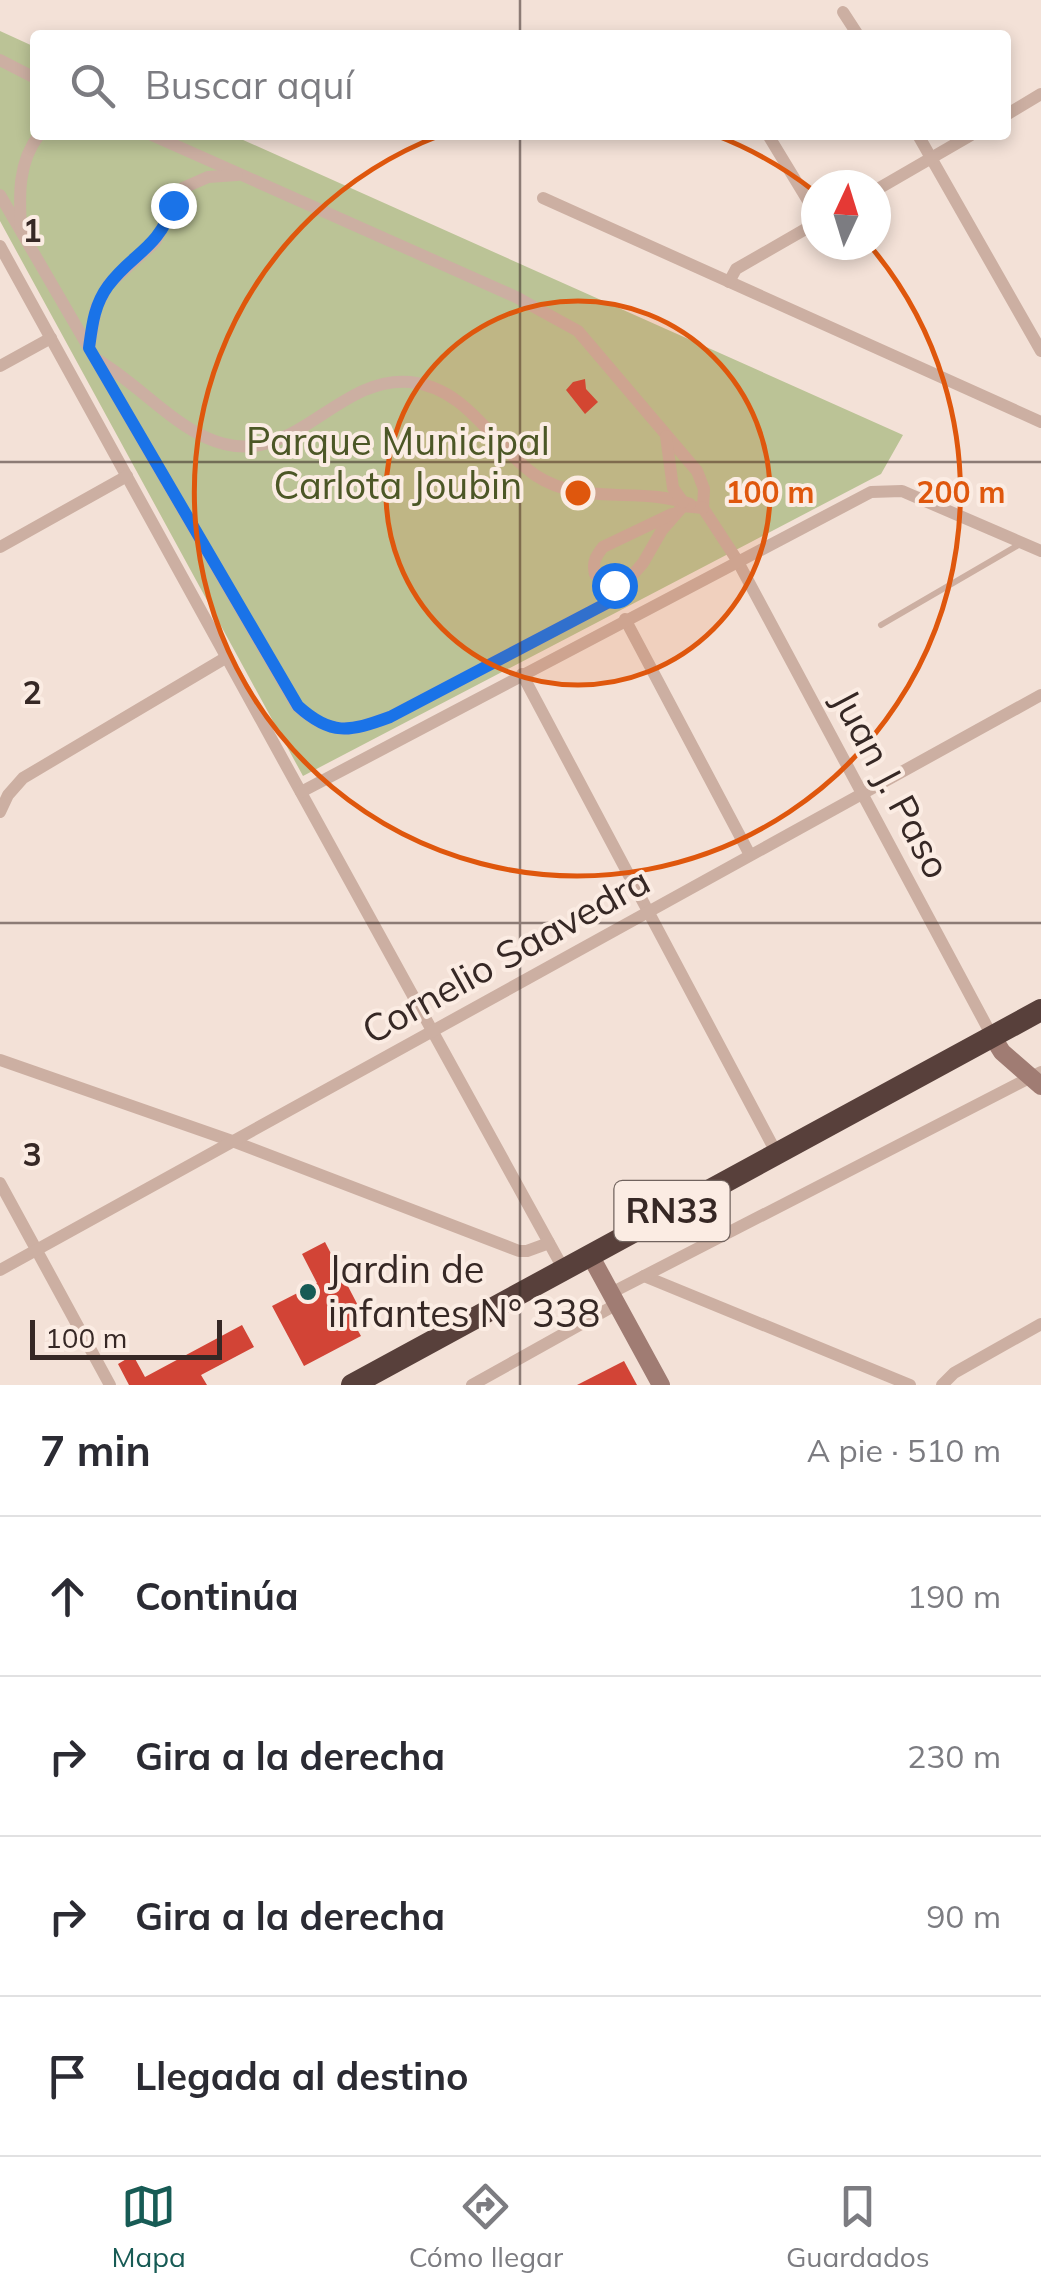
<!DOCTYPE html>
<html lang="es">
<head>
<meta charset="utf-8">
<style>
  body { margin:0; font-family:Mulish,sans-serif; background:#f7f7f7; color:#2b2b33 }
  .compass { position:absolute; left:801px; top:170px; width:90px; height:90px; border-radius:50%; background:#fff; box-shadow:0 5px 15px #0003; rotate:4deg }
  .scale { position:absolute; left:30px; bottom:25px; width:192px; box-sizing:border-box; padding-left:10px; border:5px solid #362825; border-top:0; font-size:28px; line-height:35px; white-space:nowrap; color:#362825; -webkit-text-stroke:8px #fbece3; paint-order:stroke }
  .stop { position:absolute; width:30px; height:30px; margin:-22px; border:8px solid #1a73e8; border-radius:50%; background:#fff }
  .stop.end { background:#1a73e8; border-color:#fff; box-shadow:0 2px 10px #0008 }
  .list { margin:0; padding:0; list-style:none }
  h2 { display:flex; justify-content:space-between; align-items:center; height:130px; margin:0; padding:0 40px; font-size:42px }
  h2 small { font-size:32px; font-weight:400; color:#7c7c81 }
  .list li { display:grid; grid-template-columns:65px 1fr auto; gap:30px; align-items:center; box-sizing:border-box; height:160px; padding:0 40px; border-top:2px solid #e1e1e2 }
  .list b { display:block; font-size:38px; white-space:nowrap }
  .list em { font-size:32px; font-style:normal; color:#7c7c81 }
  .icon { flex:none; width:55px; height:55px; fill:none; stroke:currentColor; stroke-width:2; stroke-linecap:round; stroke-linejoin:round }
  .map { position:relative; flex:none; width:1041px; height:1385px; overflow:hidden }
  .search { position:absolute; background:#fff; box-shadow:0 5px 15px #0003; left:30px; right:30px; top:30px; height:110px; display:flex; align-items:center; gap:25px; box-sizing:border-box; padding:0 35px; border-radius:10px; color:#7c7c81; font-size:38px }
  .sheet { height:770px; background:#fff }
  nav { display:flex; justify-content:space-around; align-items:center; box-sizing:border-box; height:140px; border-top:2px solid #e1e1e2; background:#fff; font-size:28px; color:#7c7c81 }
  nav a { display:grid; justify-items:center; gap:5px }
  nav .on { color:#175b55 }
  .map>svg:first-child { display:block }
</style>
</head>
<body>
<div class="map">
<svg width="1041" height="1385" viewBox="0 0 1041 1385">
  <rect width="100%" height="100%" fill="#f3e1d7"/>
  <path fill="#bbc396" d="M0,31L35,47V135H232L903,435L881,474L303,776L0,221Z"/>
  <g fill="#d24436">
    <path d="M585,379L586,389L598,402L585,414L566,390L573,382Z"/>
    <path d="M325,1242L366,1321L356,1327L361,1336L304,1366L272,1306L317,1283L302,1254Z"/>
    <path d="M242,1325L254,1347L201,1375L207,1385H129L118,1364L133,1355L145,1377Z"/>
    <path d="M624,1361L637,1385H577Z"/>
  </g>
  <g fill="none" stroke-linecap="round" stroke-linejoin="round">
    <path stroke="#ccafa2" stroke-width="6" d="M881,625L1022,543"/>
    <g stroke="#ccafa2" stroke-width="12">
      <path d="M843,12L858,35"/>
      <path d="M0,60L35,78"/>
      <path d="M1006,115L1041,94"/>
      <path d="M152,135L516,297L578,331L697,471L704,489L703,508L737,560L992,1036"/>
      <path d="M768,135L816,214"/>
      <path d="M918,135L1041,351"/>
      <path d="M876,190L971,135"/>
      <path d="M0,195L297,706C331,736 349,732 390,717L609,602L643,563L662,530L683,506L703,508"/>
      <path d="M543,198L1041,422"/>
      <path d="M21,228C19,195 18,162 39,135"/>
      <path d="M0,246L564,1270"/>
      <path d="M729,282L736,269L816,223"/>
      <path d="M89,348L96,308L108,285L155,242L183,188L208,177L237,175"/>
      <path d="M96,359C133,380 169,421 207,438C291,476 334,375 410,382C468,388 492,445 535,475C583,507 640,486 690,504"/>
      <path d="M0,366L51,338"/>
      <path d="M666,436L673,488L683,502"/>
      <path d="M0,547L127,476"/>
      <path d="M628,583L614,585L595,574C592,562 596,556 603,547L672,514"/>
      <path d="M625,619L750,855"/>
      <path d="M522,674L777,1154"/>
      <path d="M301,792L871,492L902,491L1041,551"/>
      <path d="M0,812L8,795L23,778L227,657"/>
      <path d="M0,1060L232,1141L519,1251H527L549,1243"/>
      <path d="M0,1183L110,1385"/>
      <path d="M0,1270L1041,695"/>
      <path d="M644,1276L910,1385"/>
      <path d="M611,1293L1041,1072"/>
      <path d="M472,1385L617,1304"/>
      <path d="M942,1385L954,1373L1041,1324"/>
    </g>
    <g stroke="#a07c73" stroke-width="18">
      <path d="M992,1036L1002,1052L1041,1086"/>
      <path d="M590,1255L661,1385"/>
    </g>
    <path stroke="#58403b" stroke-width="22" d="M352,1385L1041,1010"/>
  </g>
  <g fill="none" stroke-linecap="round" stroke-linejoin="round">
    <path stroke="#1a73e8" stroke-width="12" d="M173,205C158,250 132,253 108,286C94,305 92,326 89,348L298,706C331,736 349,732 390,717L609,602L628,583L614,585"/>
  </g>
  <path fill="none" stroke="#362825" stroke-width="2.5" stroke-opacity="0.55" d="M520,0V35M520,135V1385M0,462H1041M0,923H1041"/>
  <circle cx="578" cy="493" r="192" fill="#df570d" fill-opacity=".12"/>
  <g fill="none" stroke="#df570d" stroke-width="5">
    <circle cx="578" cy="493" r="192"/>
    <path d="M715 135A383 383 0 0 1 814 191M871 247A383 383 0 1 1 441 135"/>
  </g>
  <circle fill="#175b55" stroke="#fbece3" stroke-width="4" cx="308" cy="1292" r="10"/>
  <g text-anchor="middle" stroke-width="8" stroke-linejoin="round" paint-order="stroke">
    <rect fill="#fbece3" stroke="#71635e" stroke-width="2.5" x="614.5" y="1181" width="115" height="60" rx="8"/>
    <g font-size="35" font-weight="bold" fill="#362825">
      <text x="672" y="1223">RN33</text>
    </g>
    <g font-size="38" fill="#4c5726" stroke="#fbece3">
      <text x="398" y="455">Parque Municipal<tspan x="398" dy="44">Carlota Joubin</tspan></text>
    </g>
    <g font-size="38" fill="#362825" stroke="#fbece3">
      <text transform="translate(891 784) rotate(62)" y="13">Juan J. Paso</text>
      <text transform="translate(506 956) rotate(-29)" y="13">Cornelio Saavedra</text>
    </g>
    <g font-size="38" fill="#362825" stroke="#fbece3" text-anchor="start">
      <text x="328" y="1283">Jardin de<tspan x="328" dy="44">infantes N° 338</tspan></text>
    </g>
  </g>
  <g font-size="32" text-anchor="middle" font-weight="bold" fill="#362825" stroke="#fbece3" stroke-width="8" stroke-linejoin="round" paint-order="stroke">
    <text x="32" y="242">1</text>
    <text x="32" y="704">2</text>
    <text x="32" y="1166">3</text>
  </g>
  <circle cx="578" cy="493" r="15" fill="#df570d" stroke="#fbece3" stroke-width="5"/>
  <g font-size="30" text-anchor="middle" font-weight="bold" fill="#df570d" stroke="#fbece3" stroke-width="8" stroke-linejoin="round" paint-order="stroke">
    <text x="770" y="503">100 m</text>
    <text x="961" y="503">200 m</text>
  </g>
</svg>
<svg class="compass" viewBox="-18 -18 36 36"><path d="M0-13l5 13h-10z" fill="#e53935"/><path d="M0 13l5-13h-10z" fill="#7c7c81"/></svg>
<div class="scale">100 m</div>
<div class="stop" style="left:614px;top:585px"></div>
<div class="stop end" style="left:173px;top:205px"></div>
<div class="search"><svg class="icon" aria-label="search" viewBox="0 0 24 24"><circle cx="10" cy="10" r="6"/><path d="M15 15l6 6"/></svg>Buscar aquí</div>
</div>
<section class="sheet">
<h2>7 min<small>A pie · 510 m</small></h2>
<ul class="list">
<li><svg class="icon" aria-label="ahead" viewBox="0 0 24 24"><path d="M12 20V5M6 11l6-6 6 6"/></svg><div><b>Continúa</b></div><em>190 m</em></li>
<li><svg class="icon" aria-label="right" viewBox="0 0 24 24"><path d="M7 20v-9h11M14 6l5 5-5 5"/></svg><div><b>Gira a la derecha</b></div><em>230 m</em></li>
<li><svg class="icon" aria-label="right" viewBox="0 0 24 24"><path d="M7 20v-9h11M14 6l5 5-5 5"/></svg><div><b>Gira a la derecha</b></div><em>90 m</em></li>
<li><svg class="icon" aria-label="arrive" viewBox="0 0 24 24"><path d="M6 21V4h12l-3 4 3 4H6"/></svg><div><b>Llegada al destino</b></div></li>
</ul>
</section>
<nav>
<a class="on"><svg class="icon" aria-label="map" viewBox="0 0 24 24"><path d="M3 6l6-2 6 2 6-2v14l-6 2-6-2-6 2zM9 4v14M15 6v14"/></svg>Mapa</a>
<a><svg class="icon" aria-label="directions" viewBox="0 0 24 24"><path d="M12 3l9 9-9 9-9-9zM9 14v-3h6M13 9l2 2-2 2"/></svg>Cómo llegar</a>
<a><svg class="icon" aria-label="saved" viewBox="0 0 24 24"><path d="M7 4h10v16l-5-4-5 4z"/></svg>Guardados</a>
</nav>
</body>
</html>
